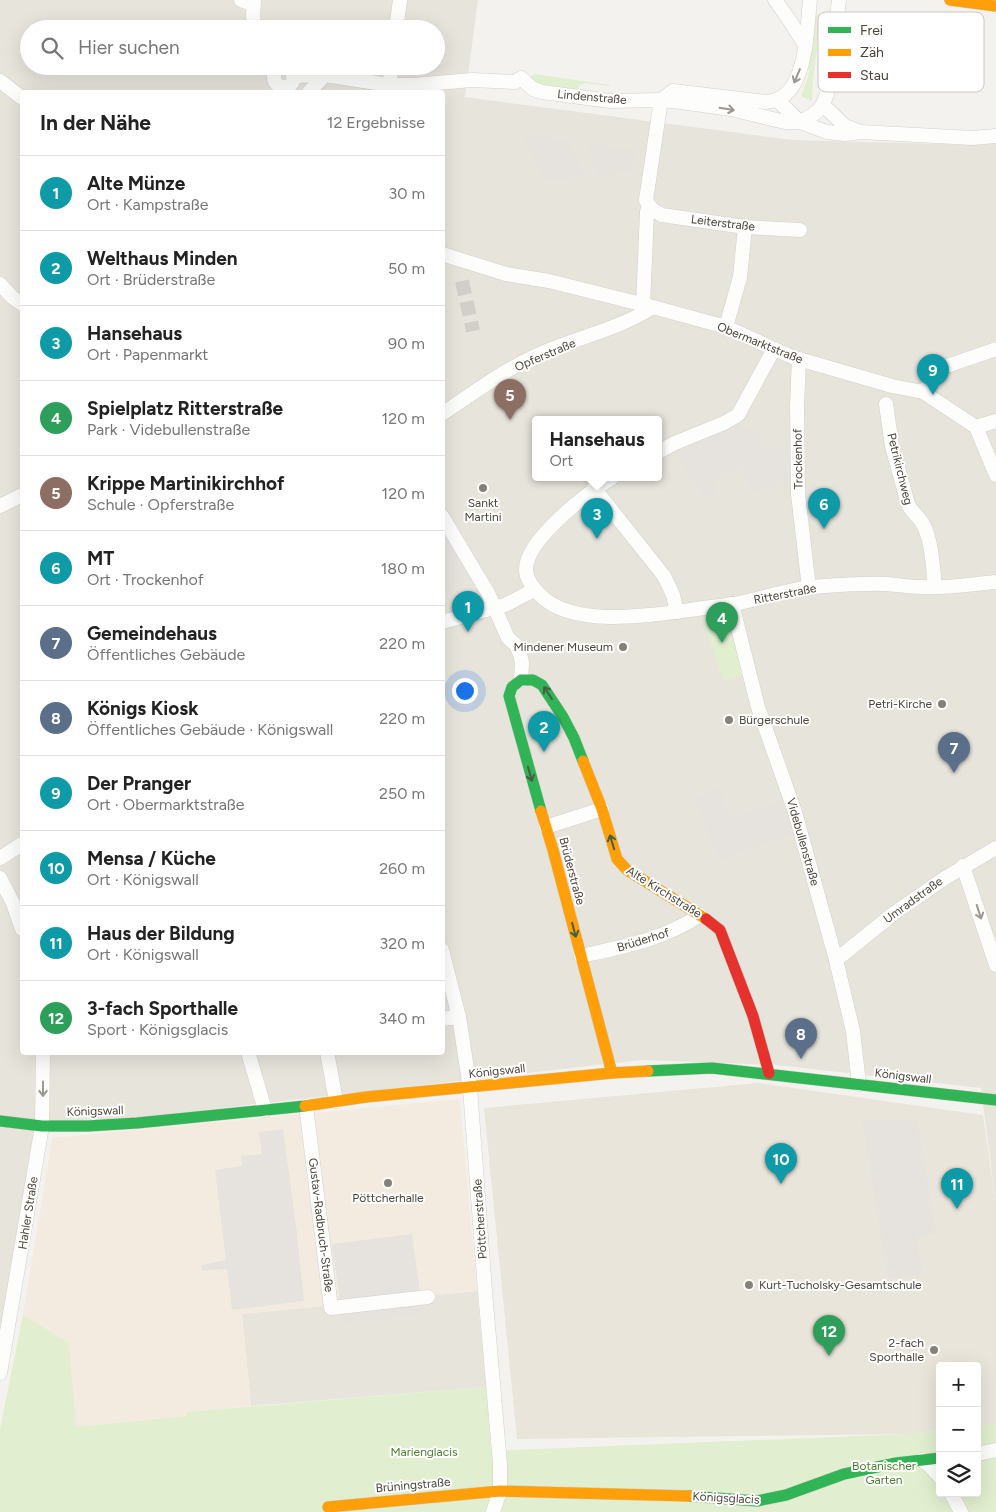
<!DOCTYPE html>
<html lang="de">
<head>
<meta charset="utf-8">
<style>
  body { margin:0; font-family:Figtree,sans-serif; background:#f6f6f6; color:#222 }
  .controls { position:absolute; right:15px; bottom:15px; display:grid; overflow:hidden; border-radius:5px; box-shadow:0 5px 20px #0002 }
  .controls button { width:45px; height:45px; display:grid; place-items:center; padding:0; border:0; border-bottom:1px solid #e0e0e0; background:#fff; color:#222; font:25px sans-serif }
  .you { position:absolute; left:464px; top:690px; width:18px; height:18px; margin:-12px; border:4px solid #fff; border-radius:50%; background:#1a73e8; box-shadow:0 0 0 8px #1a73e833 }
  .badge { display:grid; place-items:center; width:32px; height:32px; border-radius:50%; background:#868178; color:#fff; font-size:16px; font-weight:700 }
  .pin { position:absolute; translate:-50% -41px; filter:drop-shadow(0 1px 2px #0008) }
  .pin::after { content:''; position:absolute; top:26px; width:18px; height:15px; background:inherit; clip-path:polygon(0 0,100% 0,50% 100%) }
  .popup { position:absolute; left:532px; top:416px; width:130px; height:65px; box-sizing:border-box; display:grid; place-content:center; border-radius:5px; background:#fff; filter:drop-shadow(0 1px 4px #0005); font-size:16px; white-space:nowrap; color:#767676 }
  .popup b { font-size:19px; color:#222 }
  .popup::after { content:''; position:absolute; left:50%; top:100%; margin-left:-10px; border:10px solid transparent; border-top-color:#fff }
  .list { margin:0; padding:0; list-style:none }
  h2 { display:flex; justify-content:space-between; align-items:center; height:65px; margin:0; padding:0 20px; font-size:21px }
  h2 small { font-size:16px; font-weight:400; color:#767676 }
  .list li { display:grid; grid-template-columns:32px 1fr auto; gap:15px; align-items:center; box-sizing:border-box; height:75px; padding:0 20px; border-top:1px solid #e0e0e0 }
  .list b { display:block; font-size:19px; white-space:nowrap }
  .list p { margin:0; font-size:16px; white-space:nowrap; color:#767676 }
  .list em { font-size:16px; font-style:normal; color:#767676 }
  .icon { flex:none; width:28px; height:28px; fill:none; stroke:currentColor; stroke-width:2; stroke-linecap:round; stroke-linejoin:round }
  .map { position:relative; flex:none; width:996px; height:1512px; overflow:hidden }
  .search { position:absolute; background:#fff; box-shadow:0 5px 20px #0002; left:20px; top:20px; width:425px; height:55px; display:flex; align-items:center; gap:12px; box-sizing:border-box; padding:0 18px; border-radius:28px; color:#767676; font-size:19px }
  .panel { position:absolute; background:#fff; box-shadow:0 5px 20px #0002; left:20px; top:90px; width:425px; height:965px; border-radius:5px }
  .map>svg:first-child { display:block }
</style>
</head>
<body>
<div class="map">
<svg width="996" height="1512" viewBox="0 0 996 1512">
  <rect width="100%" height="100%" fill="#f4f2ee"/>
  <g fill="#e7e4dc" fill-rule="evenodd">
    <path d="M0,0H478L465,97L792,140L979,145L996,143V1204L981,1088L776,1065L641,1060L125,1119L39,1121L0,1354ZM29,29H436V66H29ZM22,92H442V1052H22ZM536,420H658V478H536Z"/>
    <path d="M477,1291L486,1387L251,1406L242,1314Z"/>
  </g>
  <path fill="#f3ebdf" d="M460,1099L477,1291L242,1314L251,1406L187,1412V1416L75,1427L69,1343L23,1315L52,1138Z"/>
  <path fill="#eae5da" d="M758,1083L983,1115L996,1204V1424L977,1426V1366H940V1430L907,1434L517,1439L484,1108Z"/>
  <g fill="#e1eecf">
    <path d="M816,14L821,15L813,80L812,101L801,96L808,77Z"/>
    <path d="M535,74L610,85V86L586,83L579,85L577,92L536,86L529,77Z"/>
    <path d="M726,613L743,675L723,681L702,618Z"/>
    <path d="M23,1315L69,1343L76,1427L187,1416V1412L486,1387L491,1451L907,1434L940,1430V1493H977V1426L996,1424V1512H0V1429Z"/>
  </g>
  <g fill="#e6e3df">
    <path d="M526,134L570,141V149L586,175L547,182L525,143Z"/>
    <path d="M589,144L635,150L633,171L596,176Z"/>
    <path d="M737,425L758,430L761,448L789,445V482H776L777,489L767,488L750,493L741,467L713,479L719,493L703,500L677,453Z"/>
    <path d="M442,527L473,578L443,596H442Z"/>
    <path d="M719,788L731,818L780,800L792,834L718,861L695,797Z"/>
    <path d="M917,1119L936,1233L917,1237L922,1274L888,1279L862,1120Z"/>
    <path d="M283,1129L297,1233L304,1301L232,1310L227,1269L202,1271L201,1265L226,1260L215,1170L242,1166L241,1156L262,1154L259,1132Z"/>
    <path d="M412,1234L423,1314L343,1324L332,1244Z"/>
  </g>
  <g fill="none" stroke-linecap="round" stroke-linejoin="round">
    <path stroke="#d2cfca" stroke-width="14" stroke-dasharray="14 7" stroke-linecap="butt" d="M462,281L473,331"/>
    <g stroke="#d2d0cb" stroke-width="15">
      <g id="street">
        <path d="M241,0L253,4"/>
        <path d="M254,0L253,17L255,29"/>
        <path d="M775,0L788,18L805,45"/>
        <path d="M396,29L400,0"/>
        <circle cx="284" cy="77" r="10"/>
        <path d="M293,76L325,75L389,85H413L472,80L515,82L521,78L533,89L542,92L610,101L661,100L681,102L731,109L785,122H800L827,132L845,134L861,132L973,138L996,136"/>
        <path d="M0,81L22,98"/>
        <path d="M389,85L392,66"/>
        <path d="M309,92L325,75"/>
        <path d="M661,100L646,200C650,208 653,211 662,215L745,227L800,230"/>
        <path d="M661,100L673,91L765,102C773,101 780,100 786,94C807,75 807,27 810,0"/>
        <path d="M777,100L800,122"/>
        <path d="M823,105L845,126L858,131"/>
        <path d="M800,122C816,114 821,111 827,94L839,0"/>
        <path d="M442,254L506,274L549,281L653,307L726,327L792,357L892,386L923,392L976,427"/>
        <path d="M0,284L12,297L22,304"/>
        <path d="M643,305L647,212L649,207"/>
        <path d="M726,327L740,277L745,227"/>
        <path d="M799,359L797,406L798,494L809,588"/>
        <path d="M923,392L941,368L996,349"/>
        <path d="M886,404L892,446L908,504C912,513 920,517 924,526C932,542 933,569 935,587"/>
        <path d="M442,414C472,394 501,372 533,357C572,338 616,331 653,307"/>
        <path d="M976,427L996,475"/>
        <path d="M976,427L996,421"/>
        <path d="M658,452L675,443L724,423L738,415L774,349"/>
        <path d="M612,478C588,492 526,540 526,569C526,579 533,588 540,595C573,629 654,615 697,609C709,607 722,606 734,604C760,599 786,590 812,587C837,585 862,583 887,584C898,585 909,587 921,587C946,589 971,584 996,582"/>
        <path d="M594,488L664,576L673,595L677,612"/>
        <path d="M0,506L22,495"/>
        <path d="M442,516L488,593L508,638L516,645L520,654L522,663L521,680"/>
        <path d="M732,604L758,707L795,812L836,960L853,1031L859,1084"/>
        <path d="M442,622L505,605L534,590"/>
        <path d="M546,827L602,809"/>
        <path d="M0,858L22,844"/>
        <path d="M963,866L996,965"/>
        <path d="M0,878L13,903L22,929"/>
        <path d="M442,950L459,1017L470,1088L485,1291L500,1464V1491L493,1512"/>
        <path d="M581,956C622,947 665,939 700,915"/>
        <path d="M836,960L893,914L945,878L996,848"/>
        <path d="M442,1019L459,1017"/>
        <path d="M248,1052L265,1110"/>
        <path d="M327,1052L336,1101"/>
        <path d="M306,1106L331,1308L428,1297"/>
        <path d="M0,1373L42,1126L43,1052"/>
        <path d="M977,1454L996,1450"/>
        <path d="M922,1460L931,1467L940,1477"/>
        <path d="M951,1493L961,1512"/>
      </g>
    </g>
    <g stroke="#d3cfc5" stroke-width="12">
      <g id="fast">
        <path d="M541,811L509,696L512,687L521,680H533L542,685L563,717L574,738L583,761"/>
        <path d="M648,1071L712,1068L996,1100"/>
        <path d="M0,1121L42,1126H88L137,1123L305,1106"/>
        <path d="M689,1496L757,1501L786,1495L844,1474L896,1463L940,1458"/>
      </g>
    </g>
    <g stroke="#d3cfc5" stroke-width="12">
      <g id="slow">
        <path d="M950,0L996,6"/>
        <path d="M583,761L602,809L617,859L627,870L706,919"/>
        <path d="M541,811L553,850L612,1073"/>
        <path d="M305,1106L366,1097L612,1073L648,1071"/>
        <path d="M328,1507L500,1491L689,1496"/>
      </g>
    </g>
    <g stroke="#d3cfc5" stroke-width="12">
      <path id="jam" d="M706,919L720,930L753,1016L769,1073"/>
    </g>
    <use href="#street" stroke="#fdfdfc" stroke-width="14"/>
    <use href="#fast" stroke="#30b455" stroke-width="11"/>
    <use href="#slow" stroke="#ff9f0a" stroke-width="11"/>
    <use href="#jam" stroke="#e5322d" stroke-width="11"/>
  </g>
  <defs><path id="oneway-shaft" d="M-6 0H5M1.5-3L5.5 0L1.5 3" fill="none" stroke-width="1.6" stroke-linecap="round" stroke-linejoin="round" transform="scale(1.25)"/></defs>
  <g stroke="#9b9791">
    <use href="#oneway-shaft" transform="translate(797 76) rotate(113)"/>
    <use href="#oneway-shaft" transform="translate(727 109) rotate(9)"/>
    <use href="#oneway-shaft" transform="translate(979 912) rotate(72)"/>
    <use href="#oneway-shaft" transform="translate(43 1089) rotate(90)"/>
  </g>
  <g stroke="#446040">
    <use href="#oneway-shaft" transform="translate(548 693) rotate(-123)"/>
    <use href="#oneway-shaft" transform="translate(530 774) rotate(74)"/>
    <use href="#oneway-shaft" transform="translate(612 842) rotate(-107)"/>
    <use href="#oneway-shaft" transform="translate(574 930) rotate(75)"/>
  </g>
  <g fill="#868178" stroke="#fff" stroke-width="2">
    <circle cx="483" cy="488" r="5"/>
    <circle cx="623" cy="647" r="5"/>
    <circle cx="942" cy="704" r="5"/>
    <circle cx="729" cy="720" r="5"/>
    <circle cx="388" cy="1183" r="5"/>
    <circle cx="749" cy="1285" r="5"/>
    <circle cx="934" cy="1350" r="5"/>
  </g>
  <g text-anchor="middle" stroke-width="4" stroke-linejoin="round" paint-order="stroke">
    <g font-size="12" fill="#4b4439" stroke="#fff">
      <text transform="translate(592 97) rotate(5)" y="4">Lindenstraße</text>
      <text transform="translate(723 223) rotate(7)" y="4">Leiterstraße</text>
      <text transform="translate(760 343) rotate(22)" y="4">Obermarktstraße</text>
      <text transform="translate(545 355) rotate(-23)" y="4">Opferstraße</text>
      <text transform="translate(798 459) rotate(-91)" y="4">Trockenhof</text>
      <text transform="translate(900 469) rotate(76)" y="4">Petrikirchweg</text>
      <text transform="translate(785 594) rotate(-11)" y="4">Ritterstraße</text>
      <text transform="translate(803 842) rotate(74)" y="4">Videbullenstraße</text>
      <text transform="translate(572 871) rotate(75)" y="4">Brüderstraße</text>
      <text transform="translate(664 892) rotate(32)" y="4">Alte Kirchstraße</text>
      <text transform="translate(913 900) rotate(-36)" y="4">Umradstraße</text>
      <text transform="translate(643 940) rotate(-17)" y="4">Brüderhof</text>
      <text transform="translate(497 1071) rotate(-6)" y="4">Königswall</text>
      <text transform="translate(903 1076) rotate(7)" y="4">Königswall</text>
      <text transform="translate(95 1111) rotate(-2)" y="4">Königswall</text>
      <text transform="translate(28 1213) rotate(-81)" y="4">Hahler Straße</text>
      <text transform="translate(480 1219) rotate(-94)" y="4">Pöttcherstraße</text>
      <text transform="translate(321 1225) rotate(83)" y="4">Gustav-Radbruch-Straße</text>
      <text transform="translate(413 1485) rotate(-5)" y="4">Brüningstraße</text>
      <text transform="translate(726 1498) rotate(3)" y="4">Königsglacis</text>
    </g>
    <g font-size="12" fill="#4b4439" stroke="#fff" text-anchor="end">
      <text x="483" y="507" text-anchor="middle">Sankt<tspan x="483" dy="14">Martini</tspan></text>
      <text x="613" y="651">Mindener Museum</text>
      <text x="932" y="708">Petri-Kirche</text>
      <text x="739" y="724" text-anchor="start">Bürgerschule</text>
      <text x="388" y="1202" text-anchor="middle">Pöttcherhalle</text>
      <text x="759" y="1289" text-anchor="start">Kurt-Tucholsky-Gesamtschule</text>
      <text x="924" y="1347">2-fach<tspan x="924" dy="14">Sporthalle</tspan></text>
    </g>
    <g font-size="12" fill="#4a7f2a" stroke="#fff">
      <text x="424" y="1456">Marienglacis</text>
      <text x="884" y="1470">Botanischer<tspan x="884" dy="14">Garten</tspan></text>
    </g>
  </g>
  <rect x="818" y="12" width="166" height="80" rx="8" fill="#fff" stroke="#c9c7c4" stroke-width="1"/>
  <rect x="828" y="27" width="23" height="6" fill="#30b455"/>
  <rect x="828" y="49" width="23" height="7" fill="#ff9f0a"/>
  <rect x="828" y="72" width="23" height="6" fill="#e5322d"/>
  <g font-size="14" fill="#4b4439">
    <text x="860" y="35">Frei</text>
    <text x="860" y="57">Zäh</text>
    <text x="860" y="80">Stau</text>
  </g>
</svg>
<div class="controls">
<button>+</button>
<button>−</button>
<button><svg class="icon" aria-label="layers" viewBox="0 0 24 24"><path d="M12 4l9 5-9 5-9-5zM3 14l9 5 9-5"/></svg></button>
</div>
<div class="you"></div>
<div class="pin badge" style="left:468px;top:632px;background:#0f9aa8">1</div>
<div class="pin badge" style="left:544px;top:752px;background:#0f9aa8">2</div>
<div class="pin badge" style="left:597px;top:539px;background:#0f9aa8">3</div>
<div class="popup"><b>Hansehaus</b>Ort</div>
<div class="pin badge" style="left:722px;top:643px;background:#2e9e5b">4</div>
<div class="pin badge" style="left:510px;top:420px;background:#8d6e63">5</div>
<div class="pin badge" style="left:824px;top:529px;background:#0f9aa8">6</div>
<div class="pin badge" style="left:954px;top:773px;background:#5c6f8a">7</div>
<div class="pin badge" style="left:801px;top:1059px;background:#5c6f8a">8</div>
<div class="pin badge" style="left:933px;top:395px;background:#0f9aa8">9</div>
<div class="pin badge" style="left:781px;top:1184px;background:#0f9aa8">10</div>
<div class="pin badge" style="left:957px;top:1209px;background:#0f9aa8">11</div>
<div class="pin badge" style="left:829px;top:1356px;background:#2e9e5b">12</div>
<div class="search"><svg class="icon" aria-label="search" viewBox="0 0 24 24"><circle cx="10" cy="10" r="6"/><path d="M15 15l6 6"/></svg>Hier suchen</div>
<section class="panel">
<h2>In der Nähe<small>12 Ergebnisse</small></h2>
<ul class="list">
<li><span class="badge" style="background:#0f9aa8">1</span><div><b>Alte Münze</b><p>Ort · Kampstraße</p></div><em>30 m</em></li>
<li><span class="badge" style="background:#0f9aa8">2</span><div><b>Welthaus Minden</b><p>Ort · Brüderstraße</p></div><em>50 m</em></li>
<li><span class="badge" style="background:#0f9aa8">3</span><div><b>Hansehaus</b><p>Ort · Papenmarkt</p></div><em>90 m</em></li>
<li><span class="badge" style="background:#2e9e5b">4</span><div><b>Spielplatz Ritterstraße</b><p>Park · Videbullenstraße</p></div><em>120 m</em></li>
<li><span class="badge" style="background:#8d6e63">5</span><div><b>Krippe Martinikirchhof</b><p>Schule · Opferstraße</p></div><em>120 m</em></li>
<li><span class="badge" style="background:#0f9aa8">6</span><div><b>MT</b><p>Ort · Trockenhof</p></div><em>180 m</em></li>
<li><span class="badge" style="background:#5c6f8a">7</span><div><b>Gemeindehaus</b><p>Öffentliches Gebäude</p></div><em>220 m</em></li>
<li><span class="badge" style="background:#5c6f8a">8</span><div><b>Königs Kiosk</b><p>Öffentliches Gebäude · Königswall</p></div><em>220 m</em></li>
<li><span class="badge" style="background:#0f9aa8">9</span><div><b>Der Pranger</b><p>Ort · Obermarktstraße</p></div><em>250 m</em></li>
<li><span class="badge" style="background:#0f9aa8">10</span><div><b>Mensa / Küche</b><p>Ort · Königswall</p></div><em>260 m</em></li>
<li><span class="badge" style="background:#0f9aa8">11</span><div><b>Haus der Bildung</b><p>Ort · Königswall</p></div><em>320 m</em></li>
<li><span class="badge" style="background:#2e9e5b">12</span><div><b>3-fach Sporthalle</b><p>Sport · Königsglacis</p></div><em>340 m</em></li>
</ul>
</section>
</div>
</body>
</html>
